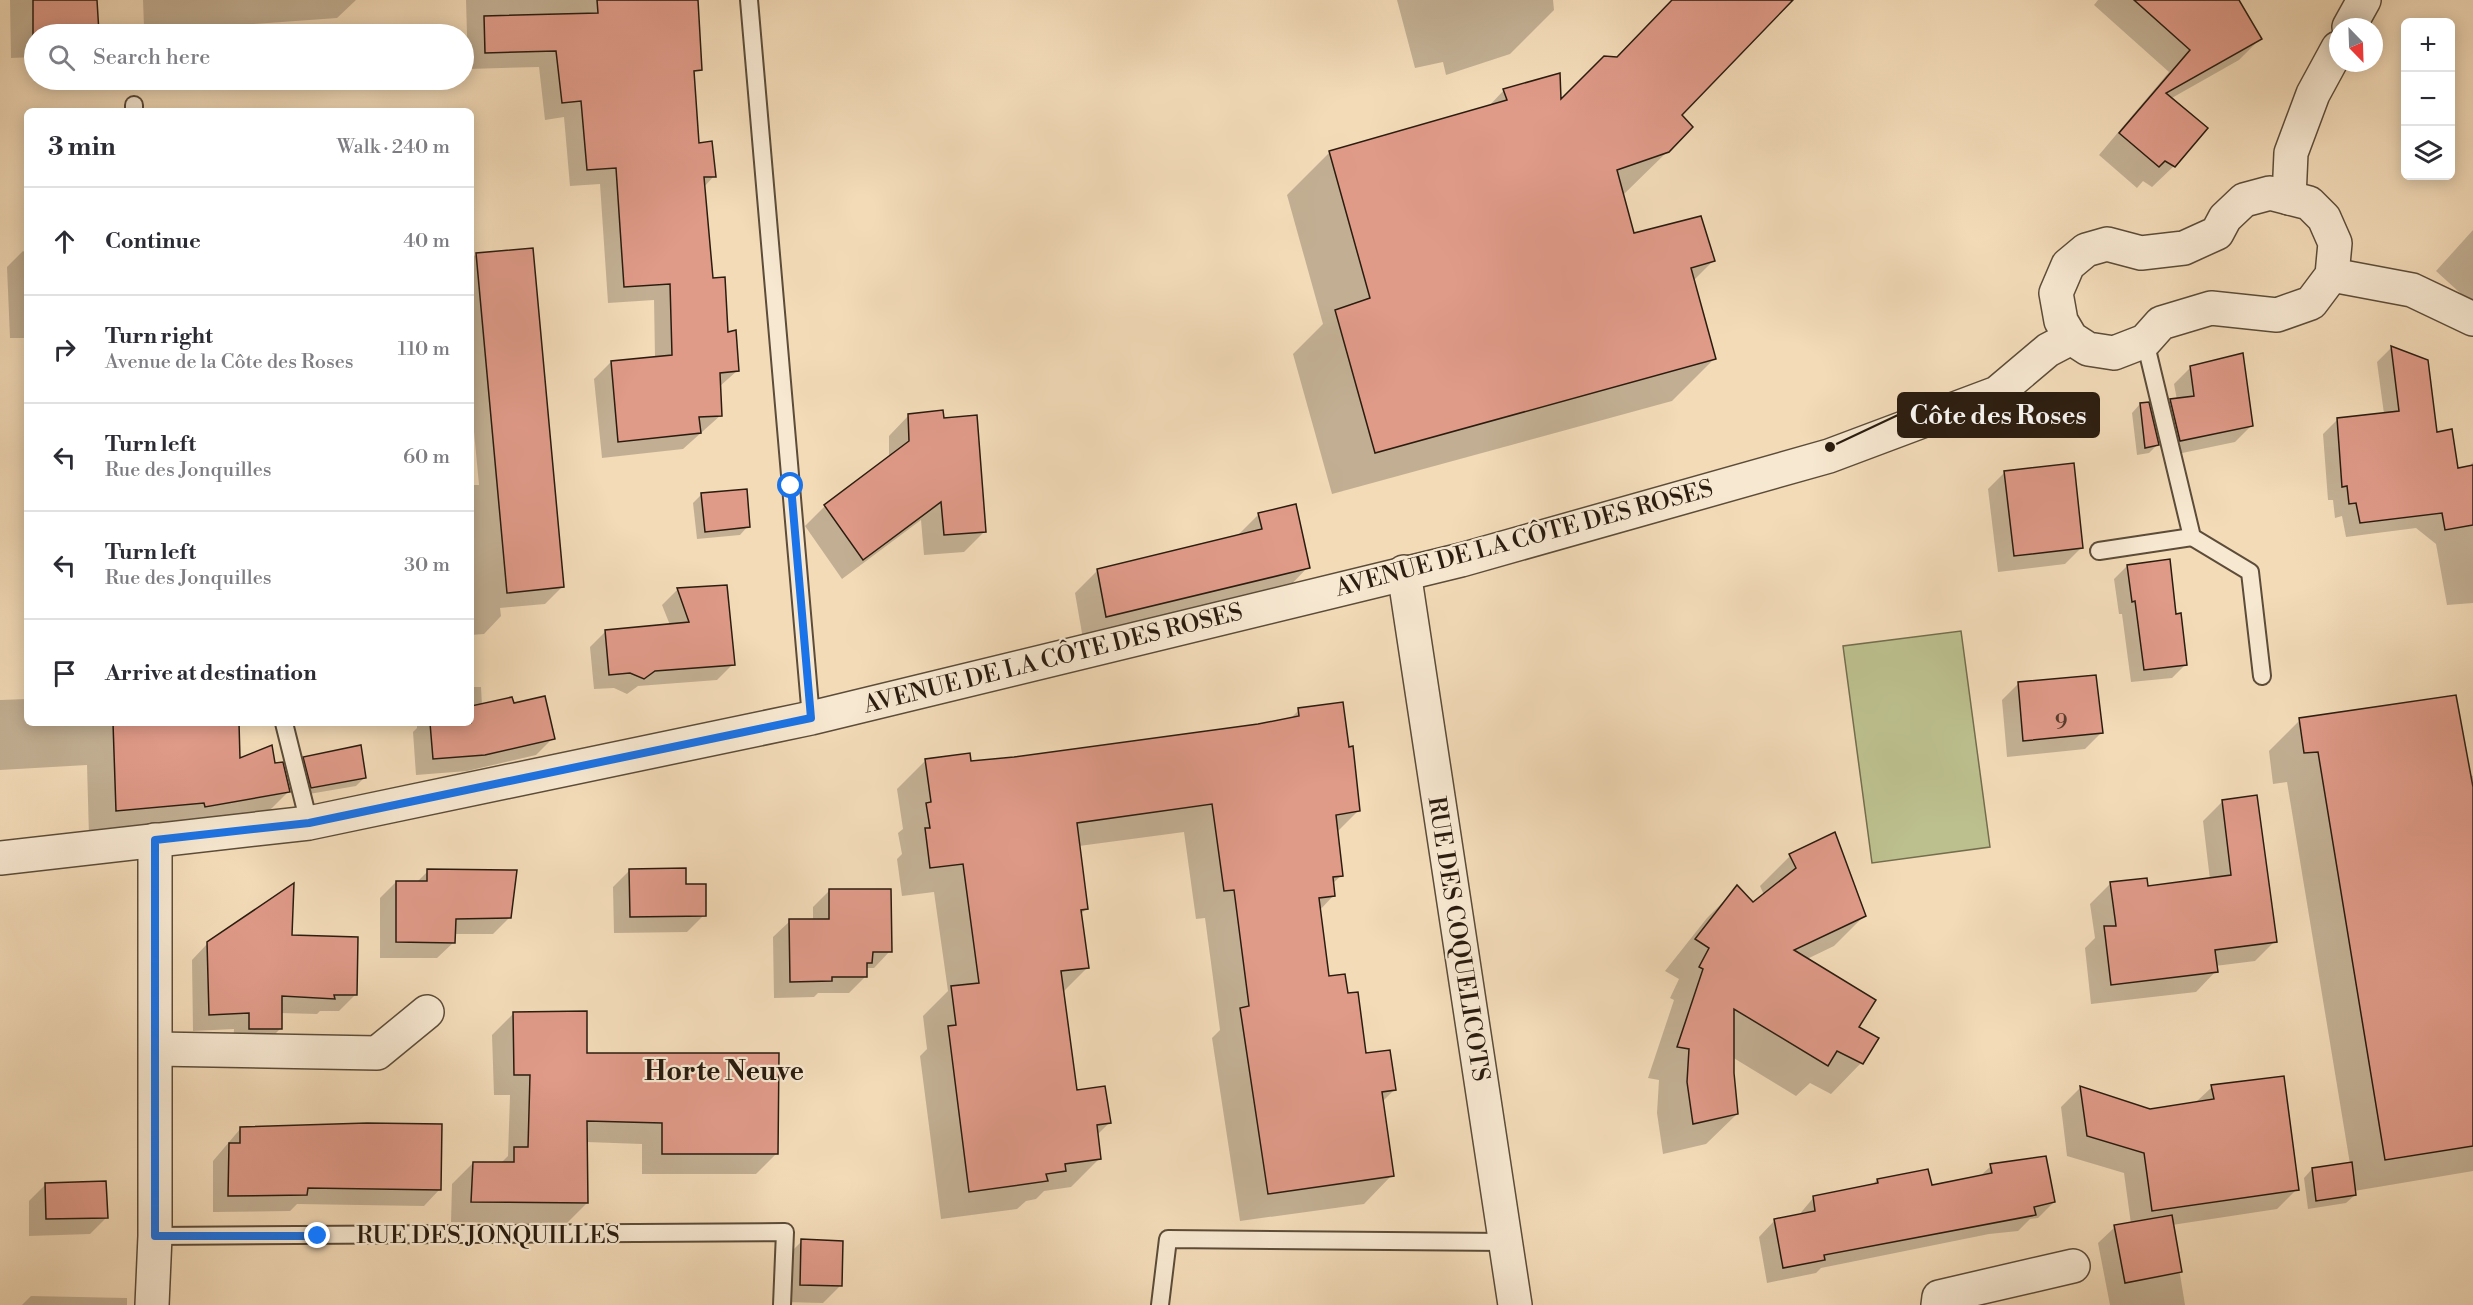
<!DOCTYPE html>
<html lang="en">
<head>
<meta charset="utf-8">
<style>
  body { margin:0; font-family:"Libre Bodoni",serif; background:#f2f2f3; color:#2b2b33 }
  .controls { position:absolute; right:18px; top:18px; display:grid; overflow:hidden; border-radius:9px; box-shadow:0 3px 15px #0003 }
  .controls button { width:54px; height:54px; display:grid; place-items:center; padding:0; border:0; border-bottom:2px solid #e1e1e2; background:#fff; color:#2b2b33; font:30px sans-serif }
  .compass { position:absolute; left:2329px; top:18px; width:54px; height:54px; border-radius:50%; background:#fff; box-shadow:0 3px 15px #0003; rotate:157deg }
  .stop { position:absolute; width:18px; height:18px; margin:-14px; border:4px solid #1a73e8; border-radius:50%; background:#fff }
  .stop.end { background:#1a73e8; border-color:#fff; box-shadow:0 2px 6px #0008 }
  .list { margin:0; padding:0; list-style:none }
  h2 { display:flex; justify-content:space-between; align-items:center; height:78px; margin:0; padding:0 24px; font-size:26px }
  h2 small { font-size:20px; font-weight:400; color:#7c7c81 }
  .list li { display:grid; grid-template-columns:39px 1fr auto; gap:18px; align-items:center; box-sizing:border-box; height:108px; padding:0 24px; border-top:2px solid #e1e1e2 }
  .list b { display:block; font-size:22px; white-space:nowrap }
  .list p { margin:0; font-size:20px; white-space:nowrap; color:#7c7c81 }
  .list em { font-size:20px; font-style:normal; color:#7c7c81 }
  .icon { flex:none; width:33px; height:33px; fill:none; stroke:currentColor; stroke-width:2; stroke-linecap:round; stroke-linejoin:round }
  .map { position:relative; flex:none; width:2473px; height:1305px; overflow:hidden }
  .search { position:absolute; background:#fff; box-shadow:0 3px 15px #0003; left:24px; top:24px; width:450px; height:66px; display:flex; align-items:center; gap:15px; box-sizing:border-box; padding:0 21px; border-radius:33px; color:#7c7c81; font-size:22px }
  .panel { position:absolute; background:#fff; box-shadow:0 3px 15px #0003; left:24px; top:108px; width:450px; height:618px; border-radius:9px }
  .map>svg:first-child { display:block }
</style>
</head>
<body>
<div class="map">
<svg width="2473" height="1305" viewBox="0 0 2473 1305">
  <rect width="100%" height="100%" fill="#f3dbb8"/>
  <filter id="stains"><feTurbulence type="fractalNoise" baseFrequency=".00333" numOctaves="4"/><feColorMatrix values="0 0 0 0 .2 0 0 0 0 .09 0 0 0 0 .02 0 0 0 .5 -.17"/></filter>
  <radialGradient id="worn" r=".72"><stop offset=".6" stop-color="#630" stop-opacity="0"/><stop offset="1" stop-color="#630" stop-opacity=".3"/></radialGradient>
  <path fill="#bcc08e" stroke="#736e4e" stroke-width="1.5" d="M1961,631L1990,847L1872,863L1843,646Z"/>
  <g fill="#0003">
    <path d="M10,0H96L97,33L34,34V57L11,58Z"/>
    <path d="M143,0H356L337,18L254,24L244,34H140L144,27Z"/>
    <path d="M466,0H677L698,145L714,176L704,187L712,280L738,370L719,387L721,415L683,449L602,458L594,379L611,362L655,358L654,300L608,303L600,184L570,186L564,117L545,120L539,67L468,69Z"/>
    <path d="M1397,0H1553L1554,10L1510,54L1446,75L1443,62L1415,68Z"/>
    <path d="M1673,0H1791L1679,115L1668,151L1623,195L1633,235L1713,261L1693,281L1715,358L1672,401L1332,494L1293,354L1323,324L1287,195L1330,152L1487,108L1504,90L1560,102L1617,58Z"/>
    <path d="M2098,0H2237L2260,39L2239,60L2170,99L2174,166L2152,187L2143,181L2137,188L2099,155L2169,72L2094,5Z"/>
    <path d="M2473,230V299L2470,302L2436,271Z"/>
    <path d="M531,249L562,587L545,604L500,608L501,616L484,634L471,635V485H479L471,400V256Z"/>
    <path d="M23,251L27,254V338H10L7,267Z"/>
    <path d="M2391,348L2458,480L2473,462V603L2447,605L2436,544L2416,528L2346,537L2342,516L2335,518L2333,500H2328L2323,434L2338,419L2384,414L2377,362Z"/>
    <path d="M2191,367L2251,426L2235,442L2163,457L2160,442L2149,453L2137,455L2132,413L2140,404L2152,420L2170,401L2177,400L2174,384Z"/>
    <path d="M909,415L943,419L985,531L964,552L924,555L921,520L842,579L805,526L825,506L889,458V436Z"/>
    <path d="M2005,472L2082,547L2065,564L1998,572L1988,489Z"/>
    <path d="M701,495L748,526L740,535L697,539L693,503Z"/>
    <path d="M1259,514L1308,567L1285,591L1083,639L1075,593L1098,570L1236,537Z"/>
    <path d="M2127,566L2175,616L2186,664L2172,678L2131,682L2122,614H2119L2114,579Z"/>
    <path d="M725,587L733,664L717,680L638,686L627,694L614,688L594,689L590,647L606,631L670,625L662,605L677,590Z"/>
    <path d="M2018,684L2102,732L2085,749L2007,757L2002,700Z"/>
    <path d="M471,687H481L482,705H513L553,738L536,755L467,771L416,775L413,732L417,728V723H471Z"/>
    <path d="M27,699V723H238L239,760L289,791L262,818L89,837L87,765L0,770V700Z"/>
    <path d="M1299,710L1358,811L1336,833L1342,875L1332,884L1334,895L1319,911L1328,978L1347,995L1365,1055L1395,1089L1382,1102L1392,1175L1364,1204L1240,1221L1212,1038L1220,1030L1205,918L1196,919L1184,832L1079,846L1087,908L1080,915L1087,968L1062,993L1075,1092L1109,1123L1097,1135L1100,1158L1071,1187L1044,1191L1036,1199L1026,1201L1017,1209L941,1219L920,1056L927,1049L923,1016L948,991L934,892L902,896L897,859L902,854L898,833L903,829L897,789L925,761L970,762L1014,758L1258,725L1289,720Z"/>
    <path d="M2300,720L2473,776V1171L2354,1191L2355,1195L2346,1203L2308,1209L2304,1178L2312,1169L2350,1164L2287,782L2273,784L2269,751Z"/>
    <path d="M304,759L364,778L356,786L303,795L296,767Z"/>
    <path d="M2223,801L2275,941L2255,961L2215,966L2216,971L2196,992L2091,1004L2085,948L2095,938L2090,904L2111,883L2147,888L2210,880L2203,821Z"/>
    <path d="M1790,856L1864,916L1834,946L1807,959L1857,1027L1877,1039L1861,1063L1831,1094L1810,1083L1796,1096L1732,1057L1737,1114L1706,1144L1663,1154L1657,1113L1659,1080L1648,1078L1674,1000L1670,998L1679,979L1665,971L1707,918L1737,888L1753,904L1764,895L1760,886Z"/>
    <path d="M630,870L684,886L704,915L687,932L614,933L613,887Z"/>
    <path d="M428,871L510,917L493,934H454V942L437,958H380V898L396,882H417Z"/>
    <path d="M829,891L890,951L874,968H866V976L849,993H818L814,997L774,998L773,937L790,921H813V907Z"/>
    <path d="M290,937L355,995L339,1011H320L317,1014L280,1013V1029L264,1045H233L234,1029L193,1031L192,960L208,943Z"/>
    <path d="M513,1014L585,1054L777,1153L756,1174H642V1144L586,1142L587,1203L566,1224L451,1222L452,1184L473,1163L500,1164L508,1156L510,1095H494L492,1035Z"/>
    <path d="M2081,1087L2150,1110L2195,1103L2212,1087L2297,1189L2277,1209L2172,1225L2185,1305H2110L2098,1243L2115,1227L2131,1224L2124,1173L2067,1156L2061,1107Z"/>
    <path d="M241,1128L440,1189L424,1206L297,1204L290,1211L213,1212V1161Z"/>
    <path d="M1991,1166L2054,1202L2038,1218L2030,1219L2018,1231L1989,1234L1821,1268L1816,1273L1767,1283L1759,1237L1775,1220L1798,1216L1814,1197L1871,1186L1877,1180L1930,1187L1979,1177Z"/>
    <path d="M46,1184L107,1217L90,1234L29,1236V1201Z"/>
    <path d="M802,1241L840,1286L823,1303L784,1302L785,1258Z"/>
    <path d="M31,1296L127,1298V1305H22Z"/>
  </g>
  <g fill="#df9a88" stroke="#2a1c0f" stroke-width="1.5">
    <path d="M33,0H97L99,33L33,36Z"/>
    <path d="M597,0H698L702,70L694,71L699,143L712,141L716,177H704L713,278L725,277L728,332L736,330L739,371L720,373L722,416L699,417L701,433L618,442L611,361L672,355L670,284L624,287L616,168L587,170L581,101L562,103L556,51L485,53L484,16L598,13Z"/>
    <path d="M1672,0H1793L1682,115L1693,127L1669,152L1617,170L1634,233L1701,216L1715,261L1691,268L1716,359L1375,453L1335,310L1370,298L1329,151L1507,100L1503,89L1560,73L1561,99L1604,56L1617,57Z"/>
    <path d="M2134,0H2239L2262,39L2166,93L2208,128L2175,167L2165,161L2159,167L2119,133L2190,50Z"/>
    <path d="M533,248L564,587L507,593L476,253Z"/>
    <path d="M2391,346L2428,360L2437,432L2452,429L2458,468L2473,465V525L2445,530L2442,513L2360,523L2356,503L2349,504L2347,486L2342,487L2337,418L2399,411Z"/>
    <path d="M2243,353L2253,426L2180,441L2170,399L2194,396L2190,366Z"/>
    <path d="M2149,402L2159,445L2145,448L2140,403Z"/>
    <path d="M943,410L944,418L977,415L986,532L944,535L941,502L863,560L824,505L909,441L908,414Z"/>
    <path d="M2074,463L2083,548L2014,556L2004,471Z"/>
    <path d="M747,489L750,527L705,532L701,493Z"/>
    <path d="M1296,504L1310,568L1106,617L1097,569L1262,529L1258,513Z"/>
    <path d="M2170,559L2176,614L2181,613L2187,665L2144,670L2135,601L2132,602L2127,565Z"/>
    <path d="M727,585L735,665L655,671L644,679L630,673L609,675L605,630L689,622L677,588Z"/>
    <path d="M2096,675L2103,733L2023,741L2018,682Z"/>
    <path d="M2456,695L2473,787V1146L2385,1160L2318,752L2304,753L2299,718Z"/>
    <path d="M545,696L555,739L485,755L433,759L430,723H471V706L512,697L514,703Z"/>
    <path d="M1343,702L1349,747L1353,746L1360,811L1336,815L1343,876L1333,877L1335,896L1319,898L1329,976L1345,974L1348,993L1358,992L1366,1053L1390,1050L1396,1090L1382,1092L1394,1176L1268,1194L1240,1008L1249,1006L1234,890L1224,891L1212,804L1077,823L1088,909L1081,910L1089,968L1061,971L1077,1090L1105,1086L1111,1123L1097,1125L1101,1159L1065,1164L1066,1171L1046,1174L1048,1181L969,1192L948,1026L956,1025L951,986L979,983L963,864L930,868L925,828H930L926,803L931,802L925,759L970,753L971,761L1014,757L1258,724L1299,716L1298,708Z"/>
    <path d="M113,723H239L240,758L272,745L275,763L283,762L290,792L205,807L204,803L116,811Z"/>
    <path d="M361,745L366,778L311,788L303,757Z"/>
    <path d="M2257,795L2277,942L2215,950L2218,972L2111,985L2104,926H2116L2110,882L2147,878L2148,886L2231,875L2222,800Z"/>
    <path d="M1835,832L1866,916L1794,950L1876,1000L1859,1027L1879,1038L1863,1064L1837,1051L1828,1066L1734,1009V1073L1738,1114L1693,1124L1687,1082L1689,1049L1677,1047L1703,969L1699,967L1709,948L1695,939L1737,885L1753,902L1796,868L1789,854Z"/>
    <path d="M686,868V884H706V916L630,917L629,869Z"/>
    <path d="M427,869L517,870L511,918L456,919L455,943L396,942V881H427Z"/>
    <path d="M294,883L292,935L358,937L357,995H334L335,999L282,996V1029H249V1013L209,1015L207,942Z"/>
    <path d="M829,889H891L892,952H873L872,963H867V977H832V981L790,982L789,919H829Z"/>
    <path d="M587,1011V1053H779L778,1154H662V1123L587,1121L588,1203L471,1202L473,1162H514V1147H528L530,1075H514L513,1012Z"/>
    <path d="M2284,1076L2299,1190L2152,1211L2144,1153L2087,1136L2080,1086L2150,1109L2214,1099L2211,1085Z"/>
    <path d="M367,1123L442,1124L441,1190L308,1188L307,1195L228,1196L229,1143H240V1127Z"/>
    <path d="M2046,1156L2055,1202L2034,1207L2036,1215L1824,1255L1825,1260L1783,1268L1774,1219L1815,1211L1813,1196L1878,1183L1877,1179L1928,1169L1932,1185L1992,1173L1990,1164Z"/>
    <path d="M2352,1162L2356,1195L2316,1201L2312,1168Z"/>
    <path d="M106,1181L108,1218L46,1219L45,1183Z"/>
    <path d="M2172,1215L2182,1272L2125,1283L2114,1225Z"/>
    <path d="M801,1239L843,1241L842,1286L800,1285Z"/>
  </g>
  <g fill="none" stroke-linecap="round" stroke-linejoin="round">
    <g stroke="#5c4c39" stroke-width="20">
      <g id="lane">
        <path d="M749,0L811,718"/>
        <path d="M134,105V111"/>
        <path d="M2145,341L2192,537L2250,572L2262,676"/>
        <path d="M2099,551L2192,537"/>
        <path d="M284,723L309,823"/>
        <path d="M155,1236L785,1232L782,1305"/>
        <path d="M1160,1305L1168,1239L1506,1242"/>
      </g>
    </g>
    <g stroke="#5c4c39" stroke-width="36">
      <g id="street">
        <path d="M2349,27L2364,0"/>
        <path d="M2270,193L2309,203L2324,218L2335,243L2332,275L2311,303L2277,315L2211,308L2161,323L2145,341L2114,353L2088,349L2071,338L2061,321L2056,293L2068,265L2086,250L2107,244L2141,253L2184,248L2217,233L2225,218L2244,200Z"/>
        <path d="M2289,198L2291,153L2313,94L2338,48"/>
        <path d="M2332,275L2412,290L2473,319"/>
        <path d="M1404,572L1515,1305"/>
        <path d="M0,858L309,823L811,718L1461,560L1829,456L1997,393L2048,350L2071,338"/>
        <path d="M156,1049L377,1053L427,1012"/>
        <path d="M152,1305L155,1236V840"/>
        <path d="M1938,1305L1939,1297L2073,1266"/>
      </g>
    </g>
    <use href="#lane" stroke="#f7e8d1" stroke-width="16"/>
    <use href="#street" stroke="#f7e8d1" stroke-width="33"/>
  </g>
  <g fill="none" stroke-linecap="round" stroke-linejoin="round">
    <path stroke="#1a73e8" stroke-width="8" d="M318,1236H155V840L309,823L811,718L791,486"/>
  </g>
  <g text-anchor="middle" stroke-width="4.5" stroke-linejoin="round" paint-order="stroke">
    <g font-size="21" fill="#573c2d">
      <text x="2061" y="729">9</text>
    </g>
    <g font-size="24" fill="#2a1c0f" stroke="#f7e8d1">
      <text transform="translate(1524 538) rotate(-15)" y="8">AVENUE DE LA CÔTE DES ROSES</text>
      <text transform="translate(1053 658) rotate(-14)" y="8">AVENUE DE LA CÔTE DES ROSES</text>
      <text transform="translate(1459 939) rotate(81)" y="8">RUE DES COQUELICOTS</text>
      <text x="488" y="1243">RUE DES JONQUILLES</text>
    </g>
    <g font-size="27" font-weight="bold" fill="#2a1c0f" stroke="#f7e8d1">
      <text x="724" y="1080">Horte Neuve</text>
    </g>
  </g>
  <path fill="none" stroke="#2a1c0f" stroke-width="2" d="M1830 447L1898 415"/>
  <circle fill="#2a1c0f" stroke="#f7e8d1" stroke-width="2" cx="1830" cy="447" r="6"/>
  <rect fill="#2a1c0f" stroke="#2a1c0f" stroke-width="2" x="1898" y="393" width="201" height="44" rx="6"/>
  <g font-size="26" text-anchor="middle" font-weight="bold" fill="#fff">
    <text x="1998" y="424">Côte des Roses</text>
  </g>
  <rect width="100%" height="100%" filter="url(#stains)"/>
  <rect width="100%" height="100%" fill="url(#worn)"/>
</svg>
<div class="controls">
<button>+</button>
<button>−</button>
<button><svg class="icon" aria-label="layers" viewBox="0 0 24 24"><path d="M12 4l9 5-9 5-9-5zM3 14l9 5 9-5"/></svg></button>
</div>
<svg class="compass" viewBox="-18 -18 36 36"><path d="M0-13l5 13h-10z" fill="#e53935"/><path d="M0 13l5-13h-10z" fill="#7c7c81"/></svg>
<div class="stop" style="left:791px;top:486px"></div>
<div class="stop end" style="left:318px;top:1236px"></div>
<div class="search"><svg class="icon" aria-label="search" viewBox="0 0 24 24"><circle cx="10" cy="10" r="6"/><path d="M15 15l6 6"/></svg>Search here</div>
<section class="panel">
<h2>3 min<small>Walk · 240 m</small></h2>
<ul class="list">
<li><svg class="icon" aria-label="ahead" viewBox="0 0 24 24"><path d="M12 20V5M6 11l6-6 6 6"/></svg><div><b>Continue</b></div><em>40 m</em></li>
<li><svg class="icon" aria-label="right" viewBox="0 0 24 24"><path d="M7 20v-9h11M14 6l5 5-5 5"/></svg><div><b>Turn right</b><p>Avenue de la Côte des Roses</p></div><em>110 m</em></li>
<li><svg class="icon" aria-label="left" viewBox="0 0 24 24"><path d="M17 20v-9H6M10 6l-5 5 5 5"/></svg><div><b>Turn left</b><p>Rue des Jonquilles</p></div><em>60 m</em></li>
<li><svg class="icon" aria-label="left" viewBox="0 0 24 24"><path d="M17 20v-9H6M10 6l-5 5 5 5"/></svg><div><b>Turn left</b><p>Rue des Jonquilles</p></div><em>30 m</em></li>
<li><svg class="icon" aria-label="arrive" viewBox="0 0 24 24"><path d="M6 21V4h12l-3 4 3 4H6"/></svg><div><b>Arrive at destination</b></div></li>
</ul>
</section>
</div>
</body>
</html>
